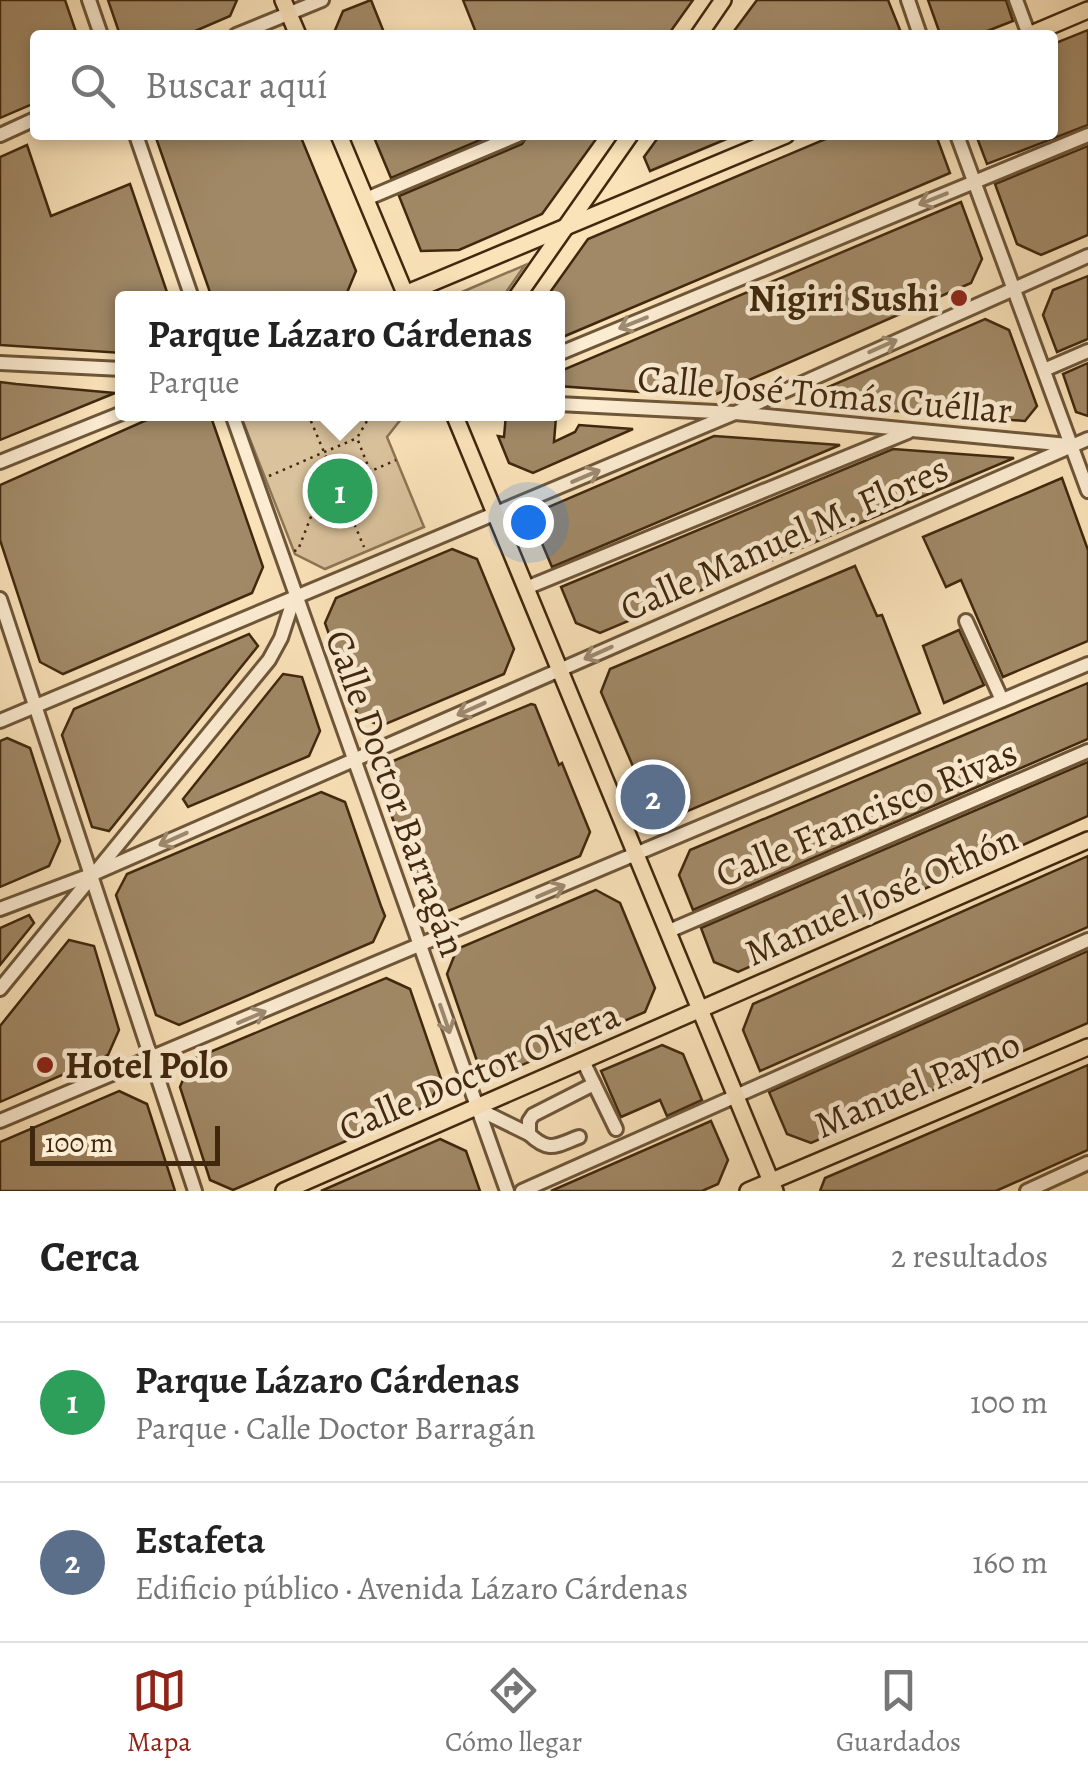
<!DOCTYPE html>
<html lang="es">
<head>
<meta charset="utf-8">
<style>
  body { margin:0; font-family:Alegreya,serif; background:#f6f6f6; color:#222 }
  .scale { position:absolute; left:30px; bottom:25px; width:190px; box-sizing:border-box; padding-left:10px; border:5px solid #40280e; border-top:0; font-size:28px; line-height:35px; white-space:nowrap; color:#40280e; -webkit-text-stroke:8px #fcecd2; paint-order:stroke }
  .you { position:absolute; left:528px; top:522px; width:35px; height:35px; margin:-25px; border:8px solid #fff; border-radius:50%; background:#1a73e8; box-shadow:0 0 0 15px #1a73e833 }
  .badge { display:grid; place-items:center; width:65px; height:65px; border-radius:50%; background:#8f2418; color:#fff; font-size:32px; font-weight:700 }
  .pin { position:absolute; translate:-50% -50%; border:5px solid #fff; box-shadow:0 2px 10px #0006 }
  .popup { position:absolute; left:115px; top:291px; width:450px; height:130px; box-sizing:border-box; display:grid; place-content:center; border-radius:10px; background:#fff; filter:drop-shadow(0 2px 8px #0005); font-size:32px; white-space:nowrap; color:#767676 }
  .popup b { font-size:38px; color:#222 }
  .popup::after { content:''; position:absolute; left:50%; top:100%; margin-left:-20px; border:20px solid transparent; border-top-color:#fff }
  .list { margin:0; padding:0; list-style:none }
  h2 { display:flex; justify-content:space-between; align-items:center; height:130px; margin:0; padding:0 40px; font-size:42px }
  h2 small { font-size:32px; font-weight:400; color:#767676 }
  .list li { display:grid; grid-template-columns:65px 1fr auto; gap:30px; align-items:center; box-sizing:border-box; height:160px; padding:0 40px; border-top:2px solid #e0e0e0 }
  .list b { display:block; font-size:38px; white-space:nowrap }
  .list p { margin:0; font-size:32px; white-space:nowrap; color:#767676 }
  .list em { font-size:32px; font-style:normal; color:#767676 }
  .icon { flex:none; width:55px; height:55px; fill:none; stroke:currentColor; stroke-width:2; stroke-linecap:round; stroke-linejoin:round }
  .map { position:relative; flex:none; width:1088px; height:1191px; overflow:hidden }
  .search { position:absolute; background:#fff; box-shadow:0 5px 15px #0003; left:30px; right:30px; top:30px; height:110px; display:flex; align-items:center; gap:25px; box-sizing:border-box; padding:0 35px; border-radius:10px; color:#767676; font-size:38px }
  .sheet { height:450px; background:#fff }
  nav { display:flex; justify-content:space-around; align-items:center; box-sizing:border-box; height:140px; border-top:2px solid #e0e0e0; background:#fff; font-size:28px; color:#767676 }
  nav a { display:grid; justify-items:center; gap:5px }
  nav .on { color:#8f2418 }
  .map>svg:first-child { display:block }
</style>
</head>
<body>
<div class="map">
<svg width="1088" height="1191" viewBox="0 0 1088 1191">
  <rect width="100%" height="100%" fill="#fae2b9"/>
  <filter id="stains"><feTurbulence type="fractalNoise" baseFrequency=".002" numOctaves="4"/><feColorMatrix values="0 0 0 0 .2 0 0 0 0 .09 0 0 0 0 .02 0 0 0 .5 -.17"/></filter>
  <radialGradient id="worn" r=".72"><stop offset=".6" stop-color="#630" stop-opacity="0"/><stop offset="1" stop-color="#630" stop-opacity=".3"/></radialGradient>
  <g fill="#dac29c" stroke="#8d7555" stroke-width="2.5">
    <path d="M525,265L502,298H448Z"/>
    <path d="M240,414H405L387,437L424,527L325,569L295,554Z"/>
  </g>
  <g fill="#a18967" stroke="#40280e" stroke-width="2.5">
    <path d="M0,0H65L77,35H35V103L0,118Z"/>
    <path d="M108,0H237L230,16L186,35H120Z"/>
    <path d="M371,0L385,35H333L343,11Z"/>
    <path d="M463,0H693L668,35H477Z"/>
    <path d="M757,0H888L902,35H731Z"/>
    <path d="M928,0H1006L1013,21L977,35H949L939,31Z"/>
    <path d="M1088,30V125L987,164L976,135H1053V44Z"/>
    <path d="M155,135H300L356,271L346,295L337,298H212Z"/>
    <path d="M373,135H492L391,178Z"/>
    <path d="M528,135H599L542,214L459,250L421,251L399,196L522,144Z"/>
    <path d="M660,135H736L650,171L644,157Z"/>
    <path d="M835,135H936L950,173L558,339V295L546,298L588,239Z"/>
    <path d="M27,145L51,216L130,184L169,298H122V353L0,345V157Z"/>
    <path d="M1088,146V235L1041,255L1017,244L995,184Z"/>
    <path d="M961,202L982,259L971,283L710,397L558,386V372Z"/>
    <path d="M1088,276V339L1057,352L1043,315L1053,290Z"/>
    <path d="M985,319L1009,330L1037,406L1025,421L831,406L826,388Z"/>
    <path d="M1088,363V416L1076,412L1063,374Z"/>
    <path d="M0,382L16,384L115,393L0,440Z"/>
    <path d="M160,414H210L263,567L252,593L63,674L40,662L0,540V485Z"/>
    <path d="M506,414L556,417L554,442L575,432L579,425L633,429L533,473L509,463L498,436L504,437Z"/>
    <path d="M714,436L840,445L552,567L530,515Z"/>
    <path d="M893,449L1014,458L600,633L576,623L561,587Z"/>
    <path d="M1062,478L1088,550V641L1003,677L961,580L946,587L923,537Z"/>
    <path d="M452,549L477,559L514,649L504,674L381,726L358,716L325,623L336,598Z"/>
    <path d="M855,566L877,616L882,615L920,713L676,816L650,806L601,692L610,669Z"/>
    <path d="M959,630L984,685L944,703L923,646Z"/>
    <path d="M249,634L258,646L109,831L92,827L62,735L74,709Z"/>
    <path d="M283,674L302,677L320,731L309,756L188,807L183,799Z"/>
    <path d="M1088,683V739L693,910L679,875L690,850Z"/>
    <path d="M531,704L535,705L559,765L562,763L590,832L580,856L446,912L422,901L381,786L393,761Z"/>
    <path d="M7,738L30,748L60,841L49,866L0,887V741Z"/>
    <path d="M1088,762V816L738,972L714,962L701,928Z"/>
    <path d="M321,792L345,802L381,906L385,916L373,942L179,1025L156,1015L116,895L127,874Z"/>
    <path d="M1088,856V927L760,1071L743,1030L753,1004Z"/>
    <path d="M596,890L620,903L655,988L645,1012L501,1074L478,1064L447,974L457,949Z"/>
    <path d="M29,915L34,923L0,965V928Z"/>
    <path d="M69,940L94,946L119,1030L108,1055L0,1102V1026Z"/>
    <path d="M1088,951V1023L811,1143L787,1134L769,1092Z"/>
    <path d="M386,978L410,989L441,1079L429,1105L233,1190L210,1180L180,1087L191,1060Z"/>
    <path d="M662,1045L683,1054L702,1100L667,1116L660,1100L621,1117L601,1071Z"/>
    <path d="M1088,1065V1150L996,1191H820L825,1178Z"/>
    <path d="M119,1091L147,1104L175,1191H0V1142Z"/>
    <path d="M711,1121L728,1160L718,1184L702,1191H551Z"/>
    <path d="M440,1139L466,1151L480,1191H321Z"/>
  </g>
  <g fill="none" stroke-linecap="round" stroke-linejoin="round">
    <g stroke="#6e5639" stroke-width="18">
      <g id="minor">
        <path d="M89,0L101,35"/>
        <path d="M908,0L920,35"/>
        <path d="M1016,0L1029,35"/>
        <path d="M236,35L322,0"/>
        <path d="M0,135L35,119"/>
        <path d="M136,135L192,298"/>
        <path d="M957,135L1088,491"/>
        <path d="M366,199L518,135"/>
        <path d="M558,354L1088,135"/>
        <path d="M0,363L122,369"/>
        <path d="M1044,370L1088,351"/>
        <path d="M558,404L735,413L1068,445"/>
        <path d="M232,414L507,1191"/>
        <path d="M0,462L122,413"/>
        <path d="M526,588L908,432"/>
        <path d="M0,599L195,1191"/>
        <path d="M966,621L1002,700"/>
        <path d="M0,721L735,413L1088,256"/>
        <path d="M0,909L93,874L1088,439"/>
        <path d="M669,931L1088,751"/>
        <path d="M0,989L269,660L281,638L294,598"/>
        <path d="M583,1061L616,1129"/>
        <path d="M476,1108L529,1134V1121L533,1115L594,1084"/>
        <path d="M0,1121L1088,664"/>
        <path d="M529,1134C549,1153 555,1146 579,1137"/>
        <path d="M522,1191L1088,940"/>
        <path d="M1027,1191L1088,1163"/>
      </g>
    </g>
    <g stroke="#40280e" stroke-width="20">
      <g id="major">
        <path d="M283,0L298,35"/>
        <path d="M699,35L723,0"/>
        <path d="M1029,35L1088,10"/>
        <path d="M339,135L407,298"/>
        <path d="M405,294L786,135"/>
        <path d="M516,298L630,135"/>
        <path d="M454,414L775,1191"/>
        <path d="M284,1191L1088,840"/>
        <path d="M748,1191L1088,1047"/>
      </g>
    </g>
    <g stroke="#40280e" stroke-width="2.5" stroke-dasharray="2.5 5" stroke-linecap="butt">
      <path d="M308,414L364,547"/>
      <path d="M370,471L357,438L371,414"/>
      <path d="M269,476L357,438"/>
      <path d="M340,485L396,460"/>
      <path d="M294,551L298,550L330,468"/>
    </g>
    <use href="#minor" stroke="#fcecd2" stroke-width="12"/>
    <use href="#major" stroke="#fae2b9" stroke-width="15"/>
  </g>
  <defs><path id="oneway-shaft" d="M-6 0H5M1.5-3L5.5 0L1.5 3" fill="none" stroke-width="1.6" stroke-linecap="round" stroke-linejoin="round" transform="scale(2.5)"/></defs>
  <g stroke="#9e8a70">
    <use href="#oneway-shaft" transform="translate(933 199) rotate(158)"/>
    <use href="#oneway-shaft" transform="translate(633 323) rotate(158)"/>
    <use href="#oneway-shaft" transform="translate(883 346) rotate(-24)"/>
    <use href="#oneway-shaft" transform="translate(586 476) rotate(-23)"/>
    <use href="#oneway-shaft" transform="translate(598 653) rotate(156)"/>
    <use href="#oneway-shaft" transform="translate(471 709) rotate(156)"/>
    <use href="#oneway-shaft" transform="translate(173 839) rotate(156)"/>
    <use href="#oneway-shaft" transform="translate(551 891) rotate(-23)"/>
    <use href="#oneway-shaft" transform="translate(252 1017) rotate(-23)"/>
    <use href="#oneway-shaft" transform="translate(445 1019) rotate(71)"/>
  </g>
  <g fill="#8f2418" stroke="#fcecd2" stroke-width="4">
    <circle cx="959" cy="298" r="10"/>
    <circle cx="45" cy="1065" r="10"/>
  </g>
  <g text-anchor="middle" stroke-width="9" stroke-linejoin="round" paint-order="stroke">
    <g font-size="38" font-weight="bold" fill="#40280e" stroke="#fcecd2" text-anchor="end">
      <text x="939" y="311">Nigiri Sushi</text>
      <text x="65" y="1078" text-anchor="start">Hotel Polo</text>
    </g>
    <g font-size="38" fill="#40280e" stroke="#fcecd2">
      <text transform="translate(825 394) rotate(5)" y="13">Calle José Tomás Cuéllar</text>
      <text transform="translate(784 538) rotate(-24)" y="13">Calle Manuel M. Flores</text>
      <text transform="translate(396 793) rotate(70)" y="13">Calle Doctor Barragán</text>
      <text transform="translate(866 813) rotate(-23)" y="13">Calle Francisco Rivas</text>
      <text transform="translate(881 895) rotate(-24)" y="13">Manuel José Othón</text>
      <text transform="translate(479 1071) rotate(-23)" y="13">Calle Doctor Olvera</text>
      <text transform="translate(917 1084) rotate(-23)" y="13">Manuel Payno</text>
    </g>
  </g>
  <rect width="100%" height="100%" filter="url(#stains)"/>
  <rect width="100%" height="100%" fill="url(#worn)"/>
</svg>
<div class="scale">100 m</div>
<div class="you"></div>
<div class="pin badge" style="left:340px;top:491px;background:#2e9e5b">1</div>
<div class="popup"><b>Parque Lázaro Cárdenas</b>Parque</div>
<div class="pin badge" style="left:653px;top:797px;background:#5c6f8a">2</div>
<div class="search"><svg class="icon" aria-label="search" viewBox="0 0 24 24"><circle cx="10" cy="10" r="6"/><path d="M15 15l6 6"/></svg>Buscar aquí</div>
</div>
<section class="sheet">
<h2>Cerca<small>2 resultados</small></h2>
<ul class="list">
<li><span class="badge" style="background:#2e9e5b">1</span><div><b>Parque Lázaro Cárdenas</b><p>Parque · Calle Doctor Barragán</p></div><em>100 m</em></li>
<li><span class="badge" style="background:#5c6f8a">2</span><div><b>Estafeta</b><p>Edificio público · Avenida Lázaro Cárdenas</p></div><em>160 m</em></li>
</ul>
</section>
<nav>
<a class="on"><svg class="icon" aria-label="map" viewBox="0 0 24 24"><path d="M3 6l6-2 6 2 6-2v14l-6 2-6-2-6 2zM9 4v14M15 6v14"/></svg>Mapa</a>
<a><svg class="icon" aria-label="directions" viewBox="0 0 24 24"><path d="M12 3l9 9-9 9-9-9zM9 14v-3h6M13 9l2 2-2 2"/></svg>Cómo llegar</a>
<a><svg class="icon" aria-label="saved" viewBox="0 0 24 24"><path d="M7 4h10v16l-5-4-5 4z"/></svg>Guardados</a>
</nav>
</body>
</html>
